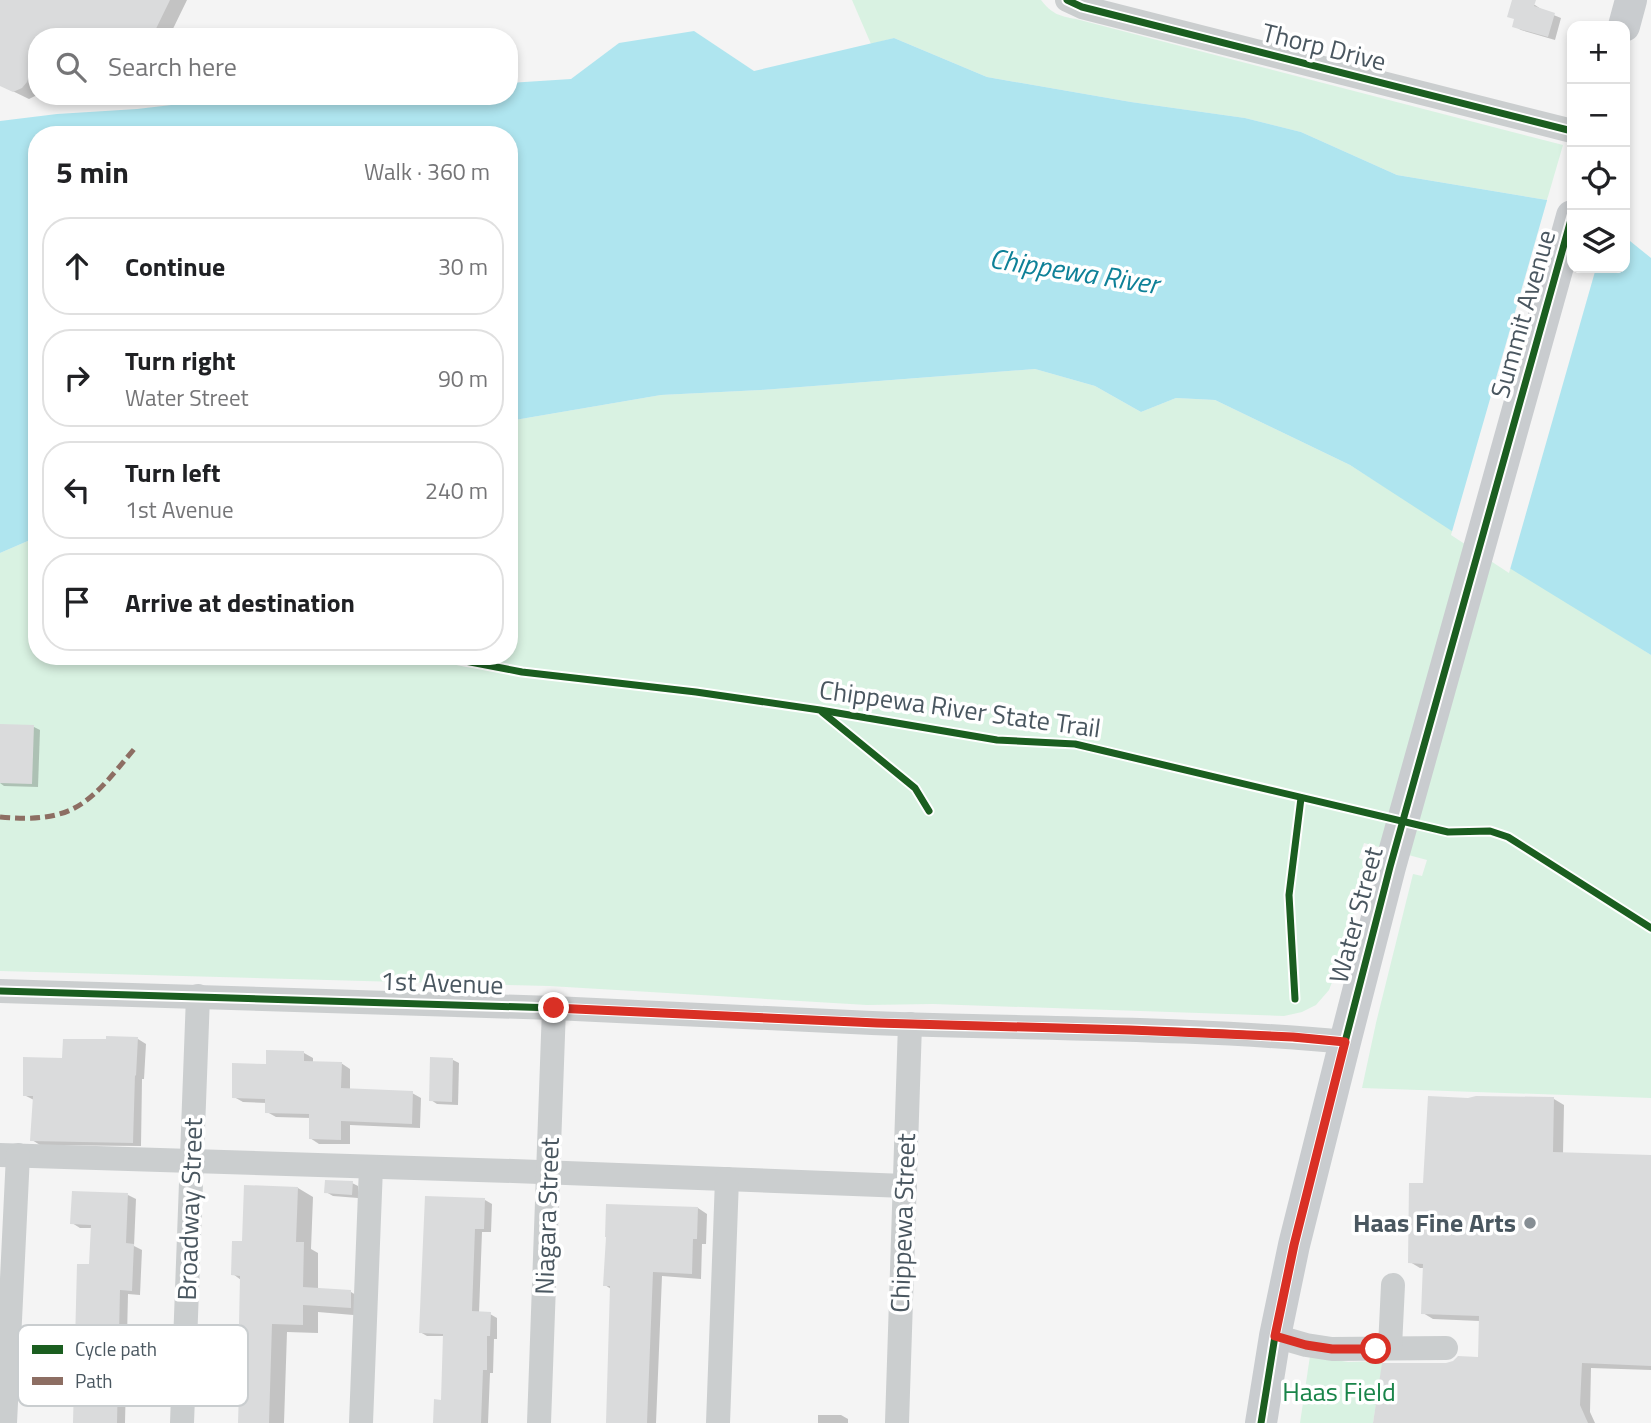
<!DOCTYPE html>
<html lang="en">
<head>
<meta charset="utf-8">
<style>
  body { margin:0; font-family:"Titillium Web",sans-serif; background:#f6f6f6; color:#202124 }
  .controls { position:absolute; right:21px; top:21px; display:grid; overflow:hidden; border-radius:14px; box-shadow:0 4px 10px #0003 }
  .controls button { width:63px; height:63px; display:grid; place-items:center; padding:0; border:0; border-bottom:2px solid #e0e0e0; background:#fff; color:#202124; font:35px sans-serif }
  .stop { position:absolute; width:21px; height:21px; margin:-16px; border:5px solid #d93025; border-radius:50%; background:#fff }
  .stop.end { background:#d93025; border-color:#fff; box-shadow:0 2px 7px #0008 }
  .list { margin:0; padding:0; list-style:none }
  h2 { display:flex; justify-content:space-between; align-items:center; height:91px; margin:0; padding:0 28px; font-size:30px }
  h2 small { font-size:23px; font-weight:400; color:#757577 }
  .list li { display:grid; grid-template-columns:46px 1fr auto; gap:21px; align-items:center; box-sizing:border-box; height:98px; margin:0 14px 14px; padding:0 14px; border:2px solid #e0e0e0; border-radius:28px }
  .list b { display:block; font-size:26px; white-space:nowrap }
  .list p { margin:0; font-size:23px; white-space:nowrap; color:#757577 }
  .list em { font-size:23px; font-style:normal; color:#757577 }
  .icon { flex:none; width:38px; height:38px; fill:none; stroke:currentColor; stroke-width:2; stroke-linecap:round; stroke-linejoin:round }
  .map { position:relative; flex:none; width:1651px; height:1423px; overflow:hidden }
  .search { position:absolute; background:#fff; box-shadow:0 4px 10px #0003; left:28px; top:28px; width:490px; height:77px; display:flex; align-items:center; gap:18px; box-sizing:border-box; padding:0 24px; border-radius:28px; color:#757577; font-size:26px }
  .panel { position:absolute; background:#fff; box-shadow:0 4px 10px #0003; left:28px; top:126px; width:490px; height:539px; border-radius:28px }
  .map>svg:first-child { display:block }
</style>
</head>
<body>
<div class="map">
<svg width="1651" height="1423" viewBox="0 0 1651 1423">
  <rect width="100%" height="100%" fill="#f4f4f4"/>
  <g fill="#d9f2e2">
    <path d="M852,0H1041C1052,14 1059,16 1076,19L1563,145L1547,200L1397,175L1301,132L1245,118L1131,102L987,77L894,38L871,44Z"/>
    <path d="M1035,369L1095,386L1141,412L1176,398L1215,400L1350,465L1651,655V1098L1362,1088L1376,1023L1413,874L1422,876L1427,860L1364,843L1359,858L1369,862L1342,956L1329,990L1316,1005L1302,1012L1284,1016L933,1004L867,1005L549,986L0,971V553L37,537V656H509V421L661,395L761,390Z"/>
    <path d="M1310,1356L1348,1362L1383,1361L1373,1423H1300Z"/>
  </g>
  <path fill="#afe5ef" d="M694,31L754,71L894,38L987,77L1131,102L1245,118L1301,132L1397,175L1547,200L1572,212V268H1625V237L1651,258V655L1498,561L1350,465L1215,400L1176,398L1141,412L1095,386L1035,369L761,390L661,395L509,421V135H37V537L0,553V121L57,114L137,109L249,96H509V83L571,79L619,43Z"/>
  <path fill="#f4f4f4" d="M1548,197L1572,208V268H1596L1509,573L1451,535Z"/>
  <g fill="#0003">
    <path d="M0,0H187L169,37H37V95L29,99L0,85Z"/>
    <path d="M1514,0L1535,5L1541,9V10L1561,18L1555,40L1521,30L1514,26Z"/>
    <path d="M0,726L34,727L40,730L38,787L4,786L0,783Z"/>
    <path d="M138,1039L146,1044L144,1079H142L141,1146L40,1145L32,1140L34,1100L24,1095L64,1059Z"/>
    <path d="M304,1053L313,1058V1063H341L350,1069V1090L412,1093L421,1098L420,1128L350,1125V1144H319L310,1138L311,1118L276,1117L267,1112V1103L243,1102L234,1097L267,1066Z"/>
    <path d="M453,1060L459,1063L458,1105L437,1104L431,1100Z"/>
    <path d="M1554,1099L1564,1105L1563,1154L1651,1157V1370L1591,1368L1590,1412L1595,1423H1375L1446,1365L1479,1358L1480,1321L1433,1319L1423,1313L1424,1268H1420L1410,1262L1425,1185Z"/>
    <path d="M352,1183L358,1186V1198L333,1196L326,1192Z"/>
    <path d="M298,1188L313,1197L311,1249L318,1253V1290L351,1292L366,1301L365,1316L318,1312V1333L287,1332L284,1423H240L241,1280L233,1274L244,1243Z"/>
    <path d="M128,1195L136,1199L134,1246L142,1250L140,1295L128,1294L125,1423H75L90,1266L92,1228H80L72,1223Z"/>
    <path d="M485,1200L492,1204L491,1232H482L479,1313L490,1314L497,1318V1339H494L493,1373H490L488,1423H435L442,1401L445,1336H427L420,1332Z"/>
    <path d="M698,1208L707,1214L706,1244H702L701,1279L662,1276L656,1423H608L611,1289L605,1285Z"/>
    <path d="M818,1415H841L848,1419V1423H818Z"/>
  </g>
  <g fill="#dadbdc">
    <path d="M0,0H170L152,37H37V58H30V73L27,82L22,88L13,92L0,86Z"/>
    <path d="M1512,0H1536L1534,6L1555,13L1548,37L1512,27L1514,19L1507,17Z"/>
    <path d="M0,724L34,725L32,784L0,783Z"/>
    <path d="M106,1036L138,1037L136,1076L135,1075L133,1143L30,1141L33,1096H23V1057L62,1058L63,1039H106Z"/>
    <path d="M266,1050L304,1051V1061L342,1062L341,1088L413,1091L412,1124L341,1121V1140L309,1139V1114L265,1113V1099L232,1098V1063L266,1064Z"/>
    <path d="M430,1057L453,1058L452,1102L429,1101Z"/>
    <path d="M1428,1096L1468,1098L1476,1096L1554,1097L1553,1152L1651,1155V1366L1582,1363L1580,1405L1588,1423H1373L1382,1363H1446L1453,1361L1458,1356L1478,1357L1479,1316L1421,1314L1423,1264L1408,1263L1409,1183H1423Z"/>
    <path d="M325,1180L353,1181L352,1195L324,1193Z"/>
    <path d="M244,1185L298,1187L296,1242H304L303,1287L351,1290V1308L303,1305V1325L272,1324L269,1423H238L241,1324H239L240,1276L231,1275L232,1241H242Z"/>
    <path d="M72,1191L128,1193L126,1243L134,1244L132,1291L120,1290L117,1423H73L77,1264H89L91,1225L70,1224Z"/>
    <path d="M425,1196L485,1198L484,1229H475L472,1311L491,1312L490,1336H487V1370H483L481,1423H433L434,1399L441,1400L443,1334L419,1333Z"/>
    <path d="M606,1204L698,1207L697,1239H693L692,1274L653,1272L647,1423H606L610,1286H603L606,1237H605Z"/>
  </g>
  <g fill="none" stroke-linecap="round" stroke-linejoin="round">
    <g stroke="#cbcecf" stroke-width="24">
      <path d="M1067,0L1082,7L1572,131"/>
      <path d="M0,991C185,996 370,1001 554,1008C660,1013 766,1018 872,1023C1029,1029 1188,1027 1345,1042"/>
      <path d="M0,1155L513,1171L905,1186"/>
      <path d="M1275,1336L1306,1345L1332,1349L1446,1348"/>
      <path d="M1390,1347L1393,1285"/>
      <path d="M5,1423L18,1155"/>
      <path d="M182,1423L198,996"/>
      <path d="M361,1423L371,1167"/>
      <path d="M539,1423L554,1008"/>
      <path d="M718,1423L727,1179"/>
      <path d="M897,1423L910,1024"/>
    </g>
    <g stroke="#c9cccf" stroke-width="32">
      <path d="M1624,26L1631,0"/>
      <path d="M1261,1423L1275,1336L1294,1245L1345,1042L1390,867L1572,216"/>
    </g>
    <path stroke="#8d6e63" stroke-width="5" stroke-dasharray="10 5" stroke-linecap="butt" d="M0,817C76,824 90,802 135,748"/>
    <g stroke="#fff" stroke-width="11">
      <g id="cycleway">
        <path d="M1067,0L1082,7L1572,131"/>
        <path d="M439,656L522,672L696,692L820,710L997,740L1075,744L1448,832L1490,831L1508,837L1651,928"/>
        <path d="M822,712L915,788L929,811"/>
        <path d="M0,991C185,996 370,1001 554,1008C660,1013 766,1018 872,1023C1029,1029 1188,1027 1345,1042"/>
        <path d="M1295,999L1289,895L1301,798"/>
        <path d="M1261,1423L1275,1336L1294,1245L1345,1042L1390,867L1572,216"/>
      </g>
    </g>
    <use href="#cycleway" stroke="#1b5e20" stroke-width="7"/>
  </g>
  <g fill="none" stroke-linecap="round" stroke-linejoin="round">
    <path stroke="#d93025" stroke-width="9" d="M554,1008L877,1023L1130,1030L1293,1037L1345,1042L1294,1245L1275,1336L1306,1345L1332,1349H1376"/>
  </g>
  <circle fill="#868e94" stroke="#fff" stroke-width="2.5" cx="1530" cy="1223" r="7"/>
  <g text-anchor="middle" stroke-width="7" stroke-linejoin="round" paint-order="stroke">
    <g font-size="26" fill="#4a5760" stroke="#fff">
      <text transform="translate(1324 47) rotate(14)" y="9">Thorp Drive</text>
      <text transform="translate(1523 314) rotate(-74)" y="9">Summit Avenue</text>
      <text transform="translate(960 709) rotate(8)" y="9">Chippewa River State Trail</text>
      <text transform="translate(1356 915) rotate(-75)" y="9">Water Street</text>
      <text transform="translate(442 983) rotate(2)" y="9">1st Avenue</text>
      <text transform="translate(190 1209) rotate(-88)" y="9">Broadway Street</text>
      <text transform="translate(547 1216) rotate(-88)" y="9">Niagara Street</text>
      <text transform="translate(903 1223) rotate(-88)" y="9">Chippewa Street</text>
    </g>
    <g font-size="26" font-weight="bold" fill="#4a5760" stroke="#fff" text-anchor="end">
      <text x="1516" y="1232">Haas Fine Arts</text>
    </g>
    <g font-size="26" fill="#198449" stroke="#fff">
      <text x="1339" y="1401">Haas Field</text>
    </g>
    <g font-size="28" font-style="italic" fill="#0e8198" stroke="#fff">
      <text transform="translate(1074 271) rotate(9)" y="10">Chippewa River</text>
    </g>
  </g>
  <rect x="18" y="1325" width="230" height="81" rx="10" fill="#fff" stroke="#c9cdcf" stroke-width="2"/>
  <rect x="32" y="1345" width="31" height="9" fill="#1b5e20"/>
  <rect x="32" y="1377" width="31" height="8" fill="#8d6e63"/>
  <g font-size="19" fill="#4a5760">
    <text x="75" y="1356">Cycle path</text>
    <text x="75" y="1388">Path</text>
  </g>
</svg>
<div class="controls">
<button>+</button>
<button>−</button>
<button><svg class="icon" aria-label="locate" viewBox="0 0 24 24"><circle cx="12" cy="12" r="6"/><path d="M12 2v4M12 18v4M2 12h4M18 12h4"/></svg></button>
<button><svg class="icon" aria-label="layers" viewBox="0 0 24 24"><path d="M12 4l9 5-9 5-9-5zM3 14l9 5 9-5"/></svg></button>
</div>
<div class="stop" style="left:1376px;top:1349px"></div>
<div class="stop end" style="left:554px;top:1008px"></div>
<div class="search"><svg class="icon" aria-label="search" viewBox="0 0 24 24"><circle cx="10" cy="10" r="6"/><path d="M15 15l6 6"/></svg>Search here</div>
<section class="panel">
<h2>5 min<small>Walk · 360 m</small></h2>
<ul class="list">
<li><svg class="icon" aria-label="ahead" viewBox="0 0 24 24"><path d="M12 20V5M6 11l6-6 6 6"/></svg><div><b>Continue</b></div><em>30 m</em></li>
<li><svg class="icon" aria-label="right" viewBox="0 0 24 24"><path d="M7 20v-9h11M14 6l5 5-5 5"/></svg><div><b>Turn right</b><p>Water Street</p></div><em>90 m</em></li>
<li><svg class="icon" aria-label="left" viewBox="0 0 24 24"><path d="M17 20v-9H6M10 6l-5 5 5 5"/></svg><div><b>Turn left</b><p>1st Avenue</p></div><em>240 m</em></li>
<li><svg class="icon" aria-label="arrive" viewBox="0 0 24 24"><path d="M6 21V4h12l-3 4 3 4H6"/></svg><div><b>Arrive at destination</b></div></li>
</ul>
</section>
</div>
</body>
</html>
